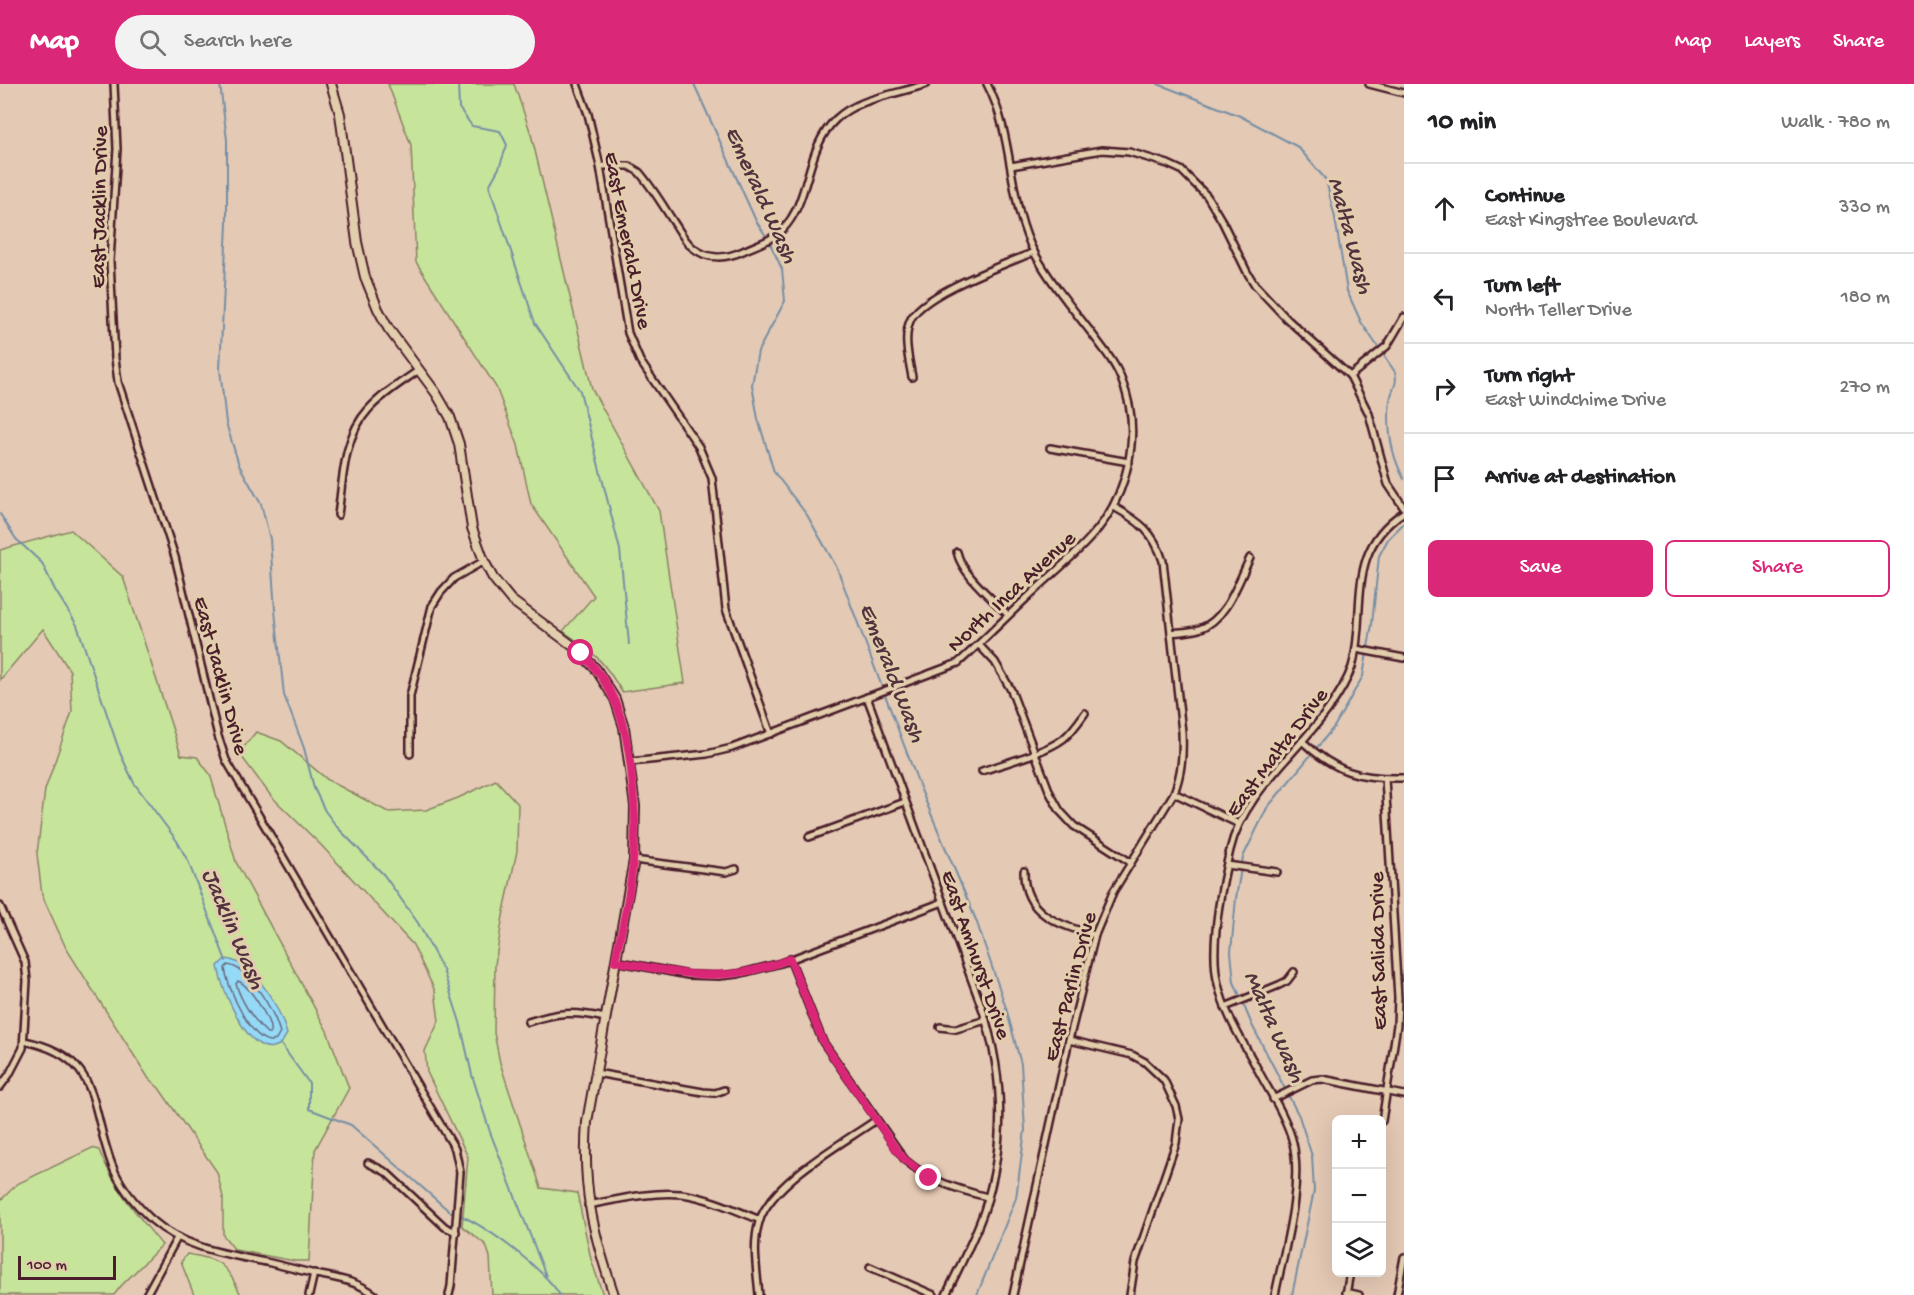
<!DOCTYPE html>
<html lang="en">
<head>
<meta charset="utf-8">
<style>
  body { margin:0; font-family:"Gochi Hand",sans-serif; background:#f2f2f2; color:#202124 }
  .controls { position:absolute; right:18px; bottom:18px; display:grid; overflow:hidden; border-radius:9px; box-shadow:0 6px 24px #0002 }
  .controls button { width:54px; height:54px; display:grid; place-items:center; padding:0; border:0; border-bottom:2px solid #e0e0e0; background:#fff; color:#202124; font:30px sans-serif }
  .scale { position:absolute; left:18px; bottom:15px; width:98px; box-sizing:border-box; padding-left:6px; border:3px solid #4a1f2b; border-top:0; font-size:16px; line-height:21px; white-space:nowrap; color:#4a1f2b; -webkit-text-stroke:4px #e2cdac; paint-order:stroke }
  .stop { position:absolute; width:18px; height:18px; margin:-14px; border:4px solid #db2777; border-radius:50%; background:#fff }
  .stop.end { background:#db2777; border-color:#fff; box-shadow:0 2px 6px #0008 }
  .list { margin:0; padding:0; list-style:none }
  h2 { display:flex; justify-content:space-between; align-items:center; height:78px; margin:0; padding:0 24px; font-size:26px }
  h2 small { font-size:20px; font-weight:400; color:#757577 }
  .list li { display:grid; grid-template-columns:39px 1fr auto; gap:18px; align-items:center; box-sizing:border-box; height:90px; padding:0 24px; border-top:2px solid #e0e0e0 }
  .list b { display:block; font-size:22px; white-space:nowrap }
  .list p { margin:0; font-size:20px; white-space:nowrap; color:#757577 }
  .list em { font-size:20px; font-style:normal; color:#757577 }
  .actions { display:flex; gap:12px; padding:18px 24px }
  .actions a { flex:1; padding:14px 0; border:2px solid #db2777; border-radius:9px; text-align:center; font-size:21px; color:#db2777 }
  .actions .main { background:#db2777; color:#fff }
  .icon { flex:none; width:33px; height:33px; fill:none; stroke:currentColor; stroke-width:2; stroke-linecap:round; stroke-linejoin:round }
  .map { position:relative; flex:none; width:1404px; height:1211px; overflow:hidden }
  header { display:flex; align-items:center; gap:36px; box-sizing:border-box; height:84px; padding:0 30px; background:#db2777; color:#fff }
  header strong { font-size:28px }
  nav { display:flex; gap:33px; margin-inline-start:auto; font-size:21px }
  .search { width:420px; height:54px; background:#f2f2f2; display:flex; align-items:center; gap:15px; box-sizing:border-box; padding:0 21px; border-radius:33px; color:#757577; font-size:22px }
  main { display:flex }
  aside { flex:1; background:#fff }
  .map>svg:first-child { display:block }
</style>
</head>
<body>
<header>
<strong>Map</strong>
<div class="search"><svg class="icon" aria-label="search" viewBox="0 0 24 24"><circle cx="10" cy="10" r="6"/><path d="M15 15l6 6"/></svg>Search here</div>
<nav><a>Map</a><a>Layers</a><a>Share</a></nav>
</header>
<main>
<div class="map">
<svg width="1404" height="1211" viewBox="0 0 1404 1211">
  <rect width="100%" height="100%" fill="#e4c9b4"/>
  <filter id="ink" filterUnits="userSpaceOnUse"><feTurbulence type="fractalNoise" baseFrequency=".0167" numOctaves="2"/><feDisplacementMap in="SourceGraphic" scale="12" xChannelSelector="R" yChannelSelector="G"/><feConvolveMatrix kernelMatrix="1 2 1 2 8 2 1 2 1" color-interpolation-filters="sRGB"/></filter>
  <g filter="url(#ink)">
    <g fill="#c7e49b" stroke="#888263" stroke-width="1.5">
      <path d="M388,0H514L531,50L592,305L659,427L685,599L622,608C603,576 594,568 563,547L594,512L531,420L518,361L496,303L416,178L411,61Z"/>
      <path d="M71,446L123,493L181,671L197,673L210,690L236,778L327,947L349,1004L315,1066L309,1177H295L235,1166L223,1151V1113L217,1088L159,1004L149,995L66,864L42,811L37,770L45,706L72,628L70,587L43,545L0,596V466Z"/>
      <path d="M256,648L281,657L328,696L388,728L426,726L458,714L496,696L518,720L517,767L503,832L495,880L494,949L500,979L541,1104L577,1109L591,1175L603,1211H492L490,1173L486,1161L462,1142L468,1073L427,988L425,967L439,937L435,907L413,861L321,761L271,712L239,669Z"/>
      <path d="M92,1064L99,1066C116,1107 135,1128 162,1161L121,1202L114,1211H0V1117L17,1100Z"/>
      <path d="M187,1170C222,1176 225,1179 241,1211H194L181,1178Z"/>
    </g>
    <path fill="#94d9f6" stroke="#768fa5" stroke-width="1.5" d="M225,875C255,878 280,924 287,950L281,960C275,963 270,965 263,962C242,954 221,903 218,882Z"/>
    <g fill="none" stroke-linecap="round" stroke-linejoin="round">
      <g stroke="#68697c" stroke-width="1.5">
        <path d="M228,881C250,884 275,929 280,949L276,956C253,965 227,903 225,884Z"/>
        <path d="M238,897C249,901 273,938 270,949H267C254,937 241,917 236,900Z"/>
      </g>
      <g stroke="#768fa5" stroke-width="2">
        <path d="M220,0L227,56V140L220,285L226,339L239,381L261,420L270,455L275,527L284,611L304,664L314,704L325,727L337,743L384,791L418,839L443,886L460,938L472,991L490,1048L546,1192"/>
        <path d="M458,0L459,24L472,42L500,47L507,61L499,84L489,102L535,239L580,307L620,466L629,560"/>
        <path d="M694,0L756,137L768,155L782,185L785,217L758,267L752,301L758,335L774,388L807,431L837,484L921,706L976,836L1006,924L1021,980L1025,1046L1016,1114L977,1211"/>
        <path d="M1158,0L1240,32L1298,63L1326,96L1335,134L1347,207L1361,238L1395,288C1398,302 1392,304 1390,316C1387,343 1391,371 1404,395"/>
        <path d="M0,430L16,455L42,479L55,506L77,541L120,669L134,699L177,757L188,777L226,877"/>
        <path d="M280,959L309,999V1025L351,1041L449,1127C481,1137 542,1183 560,1211"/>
        <path d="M1292,1211L1314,1107L1312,1072L1299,1032L1252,941L1234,898L1231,868L1236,814L1243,773L1267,724L1334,643L1363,592L1372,540L1379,472L1388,455L1404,439"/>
      </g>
      <g stroke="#4a1f2b" stroke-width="10">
        <g id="street">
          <path d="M114,0L117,65L110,177L115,274L118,298L175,473L218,652L226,676L455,1065L460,1088L451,1202L449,1211"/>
          <path d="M577,0L588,30L600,82L628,249L640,277L699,363L712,394L726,525L771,650"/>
          <path d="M1369,0L1404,9"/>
          <path d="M600,82H629L639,88C652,103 662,120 673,137C679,146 684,156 692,163C707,176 726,175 743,167C756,161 773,156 783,145C811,116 805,64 836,35C859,13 897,11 926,0"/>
          <path d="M1011,82L1102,66L1129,68L1168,80L1181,86L1207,112L1222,137L1247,188L1255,201L1287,235L1350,292L1369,330L1388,400L1404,424"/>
          <path d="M1350,292L1387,262L1404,233"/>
          <path d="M912,293C909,276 903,254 910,237C920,210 1006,180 1034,168"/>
          <path d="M1050,364L1129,378"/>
          <path d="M338,431C343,396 343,353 368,326C382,310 402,298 419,286"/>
          <path d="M957,468C962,491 992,514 1008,531"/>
          <path d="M1171,549C1180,548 1190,548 1199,545C1227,536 1238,498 1250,474"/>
          <path d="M979,561L995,578L1011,606L1050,709L1060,727L1074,742L1130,778"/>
          <path d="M1356,565L1404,574"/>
          <path d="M867,613L982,924C1004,991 1006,1060 984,1127C974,1156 959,1183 946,1211"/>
          <path d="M1302,657C1335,688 1359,695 1404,694"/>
          <path d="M410,670V612L432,522L441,508L454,494L484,477"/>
          <path d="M630,678L707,670L732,664L958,579C983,557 1006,533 1031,510C1050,492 1072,474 1090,454C1128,414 1143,349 1122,297C1116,280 1104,266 1093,251C1073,225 1051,199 1035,170C1007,118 1015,53 987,0"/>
          <path d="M982,687C1005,679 1044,669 1063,655C1072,648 1078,639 1085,629"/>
          <path d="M1174,709L1239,740"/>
          <path d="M809,753L905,718"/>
          <path d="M634,776L726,788L736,785"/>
          <path d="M1227,781L1277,788"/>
          <path d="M1024,787C1023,831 1060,841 1095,851"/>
          <path d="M0,822L25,878L27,897L23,964L9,991L0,1003"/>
          <path d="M790,875L823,958L905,1076C929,1097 957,1105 987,1113"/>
          <path d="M615,877L688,891L719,892L738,890L781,879L943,818"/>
          <path d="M1225,923L1279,901L1287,897L1294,888"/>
          <path d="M528,938C558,928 574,927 605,934"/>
          <path d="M940,943L956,945L986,936"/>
          <path d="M1069,956L1132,971L1145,978L1164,996L1176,1022L1179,1035L1176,1059L1135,1178L1130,1211"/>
          <path d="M24,957C102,972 89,1021 112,1081C120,1102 135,1120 152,1136C184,1164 226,1170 266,1178C283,1182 299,1186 315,1190C337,1194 357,1197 375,1211"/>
          <path d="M596,989L703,1008L715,1009L724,1006"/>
          <path d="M1273,1015L1312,996L1322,995L1404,1011"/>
          <path d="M1382,1037L1397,941L1398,914L1385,694"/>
          <path d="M368,1079L386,1088L445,1143L456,1148"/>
          <path d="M588,1121C616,1116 652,1107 681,1110C707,1113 735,1126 760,1136"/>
          <path d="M870,1183L934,1211"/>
          <path d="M1346,1208L1359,1211"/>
          <path d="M146,1211L177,1154"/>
          <path d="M309,1211L314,1189"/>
          <path d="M759,1211C757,1187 752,1161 759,1138C772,1097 842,1060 876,1036"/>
          <path d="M1013,1211L1069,956L1095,851L1113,808L1174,709C1182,688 1183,670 1182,648L1163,477C1154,448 1139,437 1114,423"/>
          <path d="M1275,1211C1284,1166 1303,1105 1293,1059C1287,1034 1270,1009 1258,986C1243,958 1225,931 1218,900C1209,863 1221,804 1230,766C1246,696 1328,649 1352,583C1356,570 1357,556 1358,543C1361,494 1359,458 1404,428"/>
          <path d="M1346,1211L1350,1188"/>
          <path d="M1397,1211L1404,1173"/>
        </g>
      </g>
      <g stroke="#4a1f2b" stroke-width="12">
        <path id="secondary" d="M331,0L340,30L357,158L365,193L378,225L388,244L436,309L450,333L459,360L472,444L484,477L493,494L511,516L573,562L596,585L615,615L624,643L635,722L634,776L587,1038C582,1105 593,1149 614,1211"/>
      </g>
      <use href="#street" stroke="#e2cdac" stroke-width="5"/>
      <use href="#secondary" stroke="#e2cdac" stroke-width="8"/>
    </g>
  </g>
  <g fill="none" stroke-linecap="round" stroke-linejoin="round" filter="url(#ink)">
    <path stroke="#db2777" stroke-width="8" d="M581,569C615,601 626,640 631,685C633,707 636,728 635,750C634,792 624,836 615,877C683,890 723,901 790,875L823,958L896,1065L905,1076L929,1094"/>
  </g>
  <g text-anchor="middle" stroke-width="6" stroke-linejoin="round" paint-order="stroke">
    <g font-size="22" fill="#4a1f2b" stroke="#e2cdac">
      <text transform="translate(97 123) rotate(-89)" y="8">East Jacklin Drive</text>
      <text transform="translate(630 156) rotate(79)" y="8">East Emerald Drive</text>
      <text transform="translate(1010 506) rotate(-43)" y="8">North Inca Avenue</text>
      <text transform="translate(223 591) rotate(75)" y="8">East Jacklin Drive</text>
      <text transform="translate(1275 667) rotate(-53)" y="8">East Malta Drive</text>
      <text transform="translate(1376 867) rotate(-91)" y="8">East Salida Drive</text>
      <text transform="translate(978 870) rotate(71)" y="8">East Amhurst Drive</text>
      <text transform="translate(1068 902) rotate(-75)" y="8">East Parlin Drive</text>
    </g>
    <g font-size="24" font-style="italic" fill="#51323f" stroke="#e2cdac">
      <text transform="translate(763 110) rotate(66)" y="8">Emerald Wash</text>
      <text transform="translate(1352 151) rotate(75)" y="8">Malta Wash</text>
      <text transform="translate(894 588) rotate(69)" y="8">Emerald Wash</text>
      <text transform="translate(235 844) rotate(67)" y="8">Jacklin Wash</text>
      <text transform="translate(1276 942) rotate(66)" y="8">Malta Wash</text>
    </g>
  </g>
</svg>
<div class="controls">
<button>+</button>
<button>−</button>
<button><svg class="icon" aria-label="layers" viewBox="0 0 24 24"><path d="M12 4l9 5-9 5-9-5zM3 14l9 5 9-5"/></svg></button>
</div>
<div class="scale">100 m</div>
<div class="stop" style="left:581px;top:569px"></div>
<div class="stop end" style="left:929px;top:1094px"></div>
</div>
<aside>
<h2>10 min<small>Walk · 780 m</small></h2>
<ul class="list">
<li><svg class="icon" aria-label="ahead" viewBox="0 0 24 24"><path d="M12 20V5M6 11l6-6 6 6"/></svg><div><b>Continue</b><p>East Kingstree Boulevard</p></div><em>330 m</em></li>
<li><svg class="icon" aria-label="left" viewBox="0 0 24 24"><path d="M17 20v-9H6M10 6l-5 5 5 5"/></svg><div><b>Turn left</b><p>North Teller Drive</p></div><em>180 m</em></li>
<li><svg class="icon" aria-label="right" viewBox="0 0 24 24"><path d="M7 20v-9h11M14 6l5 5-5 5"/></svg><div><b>Turn right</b><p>East Windchime Drive</p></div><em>270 m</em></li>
<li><svg class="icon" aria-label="arrive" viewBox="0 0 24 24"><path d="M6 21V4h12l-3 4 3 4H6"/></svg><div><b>Arrive at destination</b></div></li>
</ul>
<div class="actions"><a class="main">Save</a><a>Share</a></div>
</aside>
</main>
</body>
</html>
